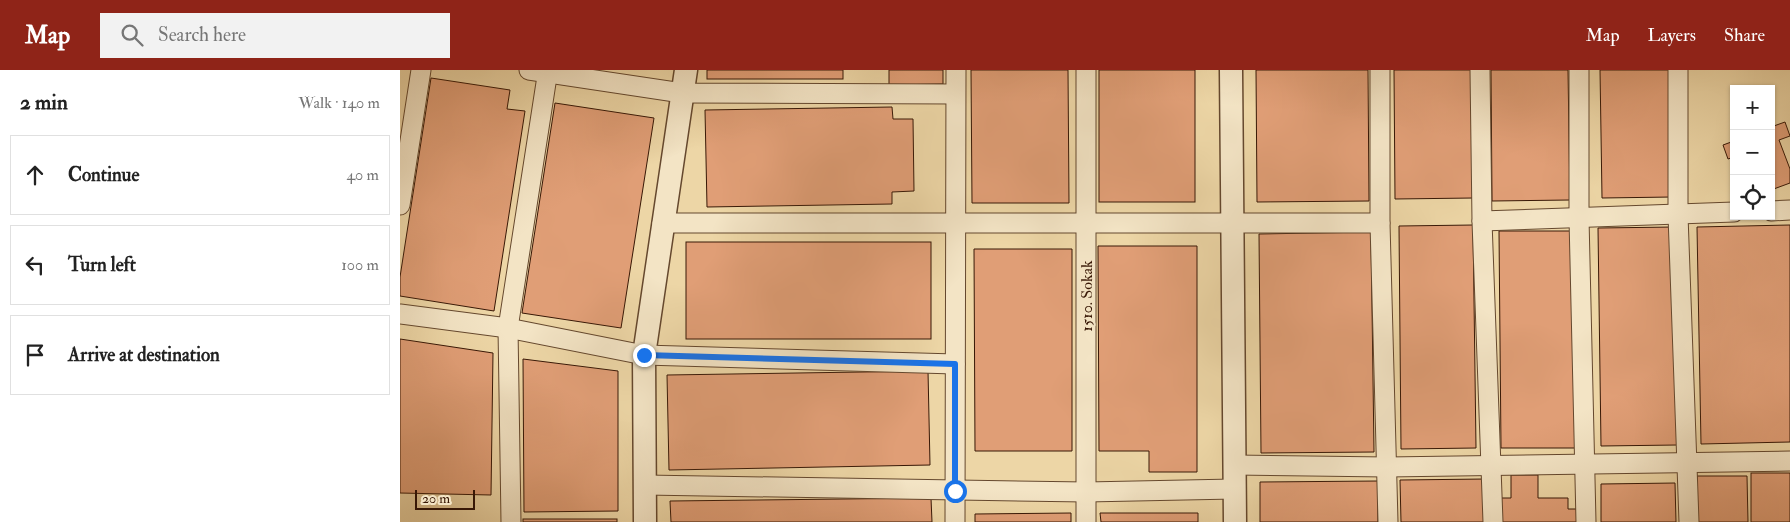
<!DOCTYPE html>
<html lang="en">
<head>
<meta charset="utf-8">
<style>
  body { margin:0; font-family:"IM FELL Double Pica",serif; background:#f2f2f2; color:#222 }
  .controls { position:absolute; right:15px; top:15px; display:grid; overflow:hidden; border-radius:0px; box-shadow:0 1px 4px #0004 }
  .controls button { width:45px; height:45px; display:grid; place-items:center; padding:0; border:0; border-bottom:1px solid #e0e0e0; background:#fff; color:#222; font:25px sans-serif }
  .scale { position:absolute; left:15px; bottom:12px; width:60px; box-sizing:border-box; padding-left:5px; border:2px solid #381806; border-top:0; font-size:14px; line-height:18px; white-space:nowrap; color:#381806; -webkit-text-stroke:4px #f3e4c5; paint-order:stroke }
  .stop { position:absolute; width:15px; height:15px; margin:-11px; border:4px solid #1a73e8; border-radius:50%; background:#fff }
  .stop.end { background:#1a73e8; border-color:#fff; box-shadow:0 1px 5px #0008 }
  .list { margin:0; padding:0; list-style:none }
  h2 { display:flex; justify-content:space-between; align-items:center; height:65px; margin:0; padding:0 20px; font-size:21px }
  h2 small { font-size:16px; font-weight:400; color:#767676 }
  .list li { display:grid; grid-template-columns:32px 1fr auto; gap:15px; align-items:center; box-sizing:border-box; height:80px; margin:0 10px 10px; padding:0 10px; border:1px solid #e0e0e0; border-radius:0px }
  .list b { display:block; font-size:19px; white-space:nowrap }
  .list em { font-size:16px; font-style:normal; color:#767676 }
  .icon { flex:none; width:28px; height:28px; fill:none; stroke:currentColor; stroke-width:2; stroke-linecap:round; stroke-linejoin:round }
  .map { position:relative; flex:none; width:1390px; height:452px; overflow:hidden }
  header { display:flex; align-items:center; gap:30px; box-sizing:border-box; height:70px; padding:0 25px; background:#8f2418; color:#fff }
  header strong { font-size:24px }
  nav { display:flex; gap:28px; margin-inline-start:auto; font-size:18px }
  .search { width:350px; height:45px; background:#f2f2f2; display:flex; align-items:center; gap:12px; box-sizing:border-box; padding:0 18px; border-radius:0px; color:#767676; font-size:19px }
  main { display:flex }
  aside { flex:1; background:#fff }
  .map>svg:first-child { display:block }
</style>
</head>
<body>
<header>
<strong>Map</strong>
<div class="search"><svg class="icon" aria-label="search" viewBox="0 0 24 24"><circle cx="10" cy="10" r="6"/><path d="M15 15l6 6"/></svg>Search here</div>
<nav><a>Map</a><a>Layers</a><a>Share</a></nav>
</header>
<main>
<aside>
<h2>2 min<small>Walk · 140 m</small></h2>
<ul class="list">
<li><svg class="icon" aria-label="ahead" viewBox="0 0 24 24"><path d="M12 20V5M6 11l6-6 6 6"/></svg><div><b>Continue</b></div><em>40 m</em></li>
<li><svg class="icon" aria-label="left" viewBox="0 0 24 24"><path d="M17 20v-9H6M10 6l-5 5 5 5"/></svg><div><b>Turn left</b></div><em>100 m</em></li>
<li><svg class="icon" aria-label="arrive" viewBox="0 0 24 24"><path d="M6 21V4h12l-3 4 3 4H6"/></svg><div><b>Arrive at destination</b></div></li>
</ul>
</aside>
<div class="map">
<svg width="1390" height="452" viewBox="0 0 1390 452">
  <rect width="100%" height="100%" fill="#edd6a6"/>
  <filter id="stains"><feTurbulence type="fractalNoise" baseFrequency=".004" numOctaves="4"/><feColorMatrix values="0 0 0 0 .2 0 0 0 0 .09 0 0 0 0 .02 0 0 0 .5 -.17"/></filter>
  <radialGradient id="worn" r=".72"><stop offset=".6" stop-color="#630" stop-opacity="0"/><stop offset="1" stop-color="#630" stop-opacity=".3"/></radialGradient>
  <g fill="#e09e76" stroke="#381806">
    <rect x="307" y="0" width="136" height="9"/>
    <path d="M489,0H543V14L489,15Z"/>
    <path d="M571,0H668L669,133H572Z"/>
    <rect x="699" y="0" width="96" height="132"/>
    <path d="M856,0H968L969,131L857,132Z"/>
    <path d="M994,0H1071L1073,128L995,129Z"/>
    <path d="M1091,0H1168L1170,130L1092,131Z"/>
    <path d="M1200,0H1269L1272,127L1202,128Z"/>
    <path d="M31,8L110,20L107,39L125,41L94,241L0,226V207Z"/>
    <path d="M155,33L254,48L221,258L122,243Z"/>
    <path d="M492,37L493,49H513L514,121L492,122V134L307,137L305,40Z"/>
    <path d="M1385,52L1390,66L1379,70L1390,99V113L1371,120V57Z"/>
    <path d="M1334,71V87L1328,89L1323,75Z"/>
    <path d="M1073,155L1076,378L1001,379L999,156Z"/>
    <path d="M1390,155V372L1301,374L1297,157Z"/>
    <path d="M1274,157L1277,375L1201,376L1198,158Z"/>
    <path d="M1099,161H1176L1178,378H1101Z"/>
    <path d="M971,162L974,382L861,383L859,164Z"/>
    <rect x="286" y="172" width="245" height="97"/>
    <path d="M698,176H797V402H749V381H699Z"/>
    <path d="M574,179H672V381H575Z"/>
    <path d="M0,269L93,283L91,425L0,423Z"/>
    <path d="M123,289L218,301V441L124,442Z"/>
    <path d="M528,301L530,395L269,400L267,305Z"/>
    <rect x="1351" y="403" width="39" height="49"/>
    <path d="M1111,405H1138V428H1168V439H1178V452H1098V428H1111Z"/>
    <path d="M1297,406H1347L1348,452H1297Z"/>
    <path d="M1085,409V452H1001L1000,410Z"/>
    <path d="M978,411V452H860V412Z"/>
    <path d="M1275,413L1276,452H1201V414Z"/>
    <path d="M531,428L532,452H271L270,431Z"/>
    <path d="M671,443V452H575V444Z"/>
    <path d="M700,443H798V452H701Z"/>
    <rect x="123" y="449" width="94" height="3"/>
  </g>
  <g fill="none" stroke-linecap="round" stroke-linejoin="round">
    <g stroke="#65482e" stroke-width="21">
      <g id="minor">
        <path d="M129,0L282,23L555,24"/>
        <path d="M686,0V452"/>
        <path d="M980,0V153L988,452"/>
        <path d="M1080,0L1082,151L1093,452"/>
        <path d="M1179,0V148L1186,452"/>
        <path d="M1278,0V145L1289,452"/>
        <path d="M0,135L21,0"/>
        <path d="M1371,141L1390,140"/>
        <path d="M1082,151L1334,142"/>
        <path d="M262,153H980"/>
        <path d="M0,244L108,258L244,285L555,294"/>
        <path d="M834,395L987,397L1390,391"/>
        <path d="M245,415L686,422L834,419"/>
        <path d="M111,452L108,258L148,0"/>
        <path d="M555,452L556,0"/>
      </g>
    </g>
    <g stroke="#65482e" stroke-width="25">
      <g id="tertiary">
        <path d="M831,0L835,452"/>
        <path d="M245,452L244,285L286,0"/>
      </g>
    </g>
    <use href="#minor" stroke="#f3e4c5" stroke-width="19"/>
    <use href="#tertiary" stroke="#f3e4c5" stroke-width="22"/>
  </g>
  <g fill="none" stroke-linecap="round" stroke-linejoin="round">
    <path stroke="#1a73e8" stroke-width="6" d="M244,285L555,294V421"/>
  </g>
  <g text-anchor="middle" stroke-width="4" stroke-linejoin="round" paint-order="stroke">
    <g font-size="16" fill="#381806" stroke="#f3e4c5">
      <text transform="translate(686 226) rotate(-90)" y="6">1510. Sokak</text>
    </g>
  </g>
  <rect width="100%" height="100%" filter="url(#stains)"/>
  <rect width="100%" height="100%" fill="url(#worn)"/>
</svg>
<div class="controls">
<button>+</button>
<button>−</button>
<button><svg class="icon" aria-label="locate" viewBox="0 0 24 24"><circle cx="12" cy="12" r="6"/><path d="M12 2v4M12 18v4M2 12h4M18 12h4"/></svg></button>
</div>
<div class="scale">20 m</div>
<div class="stop" style="left:555px;top:421px"></div>
<div class="stop end" style="left:244px;top:285px"></div>
</div>
</main>
</body>
</html>
